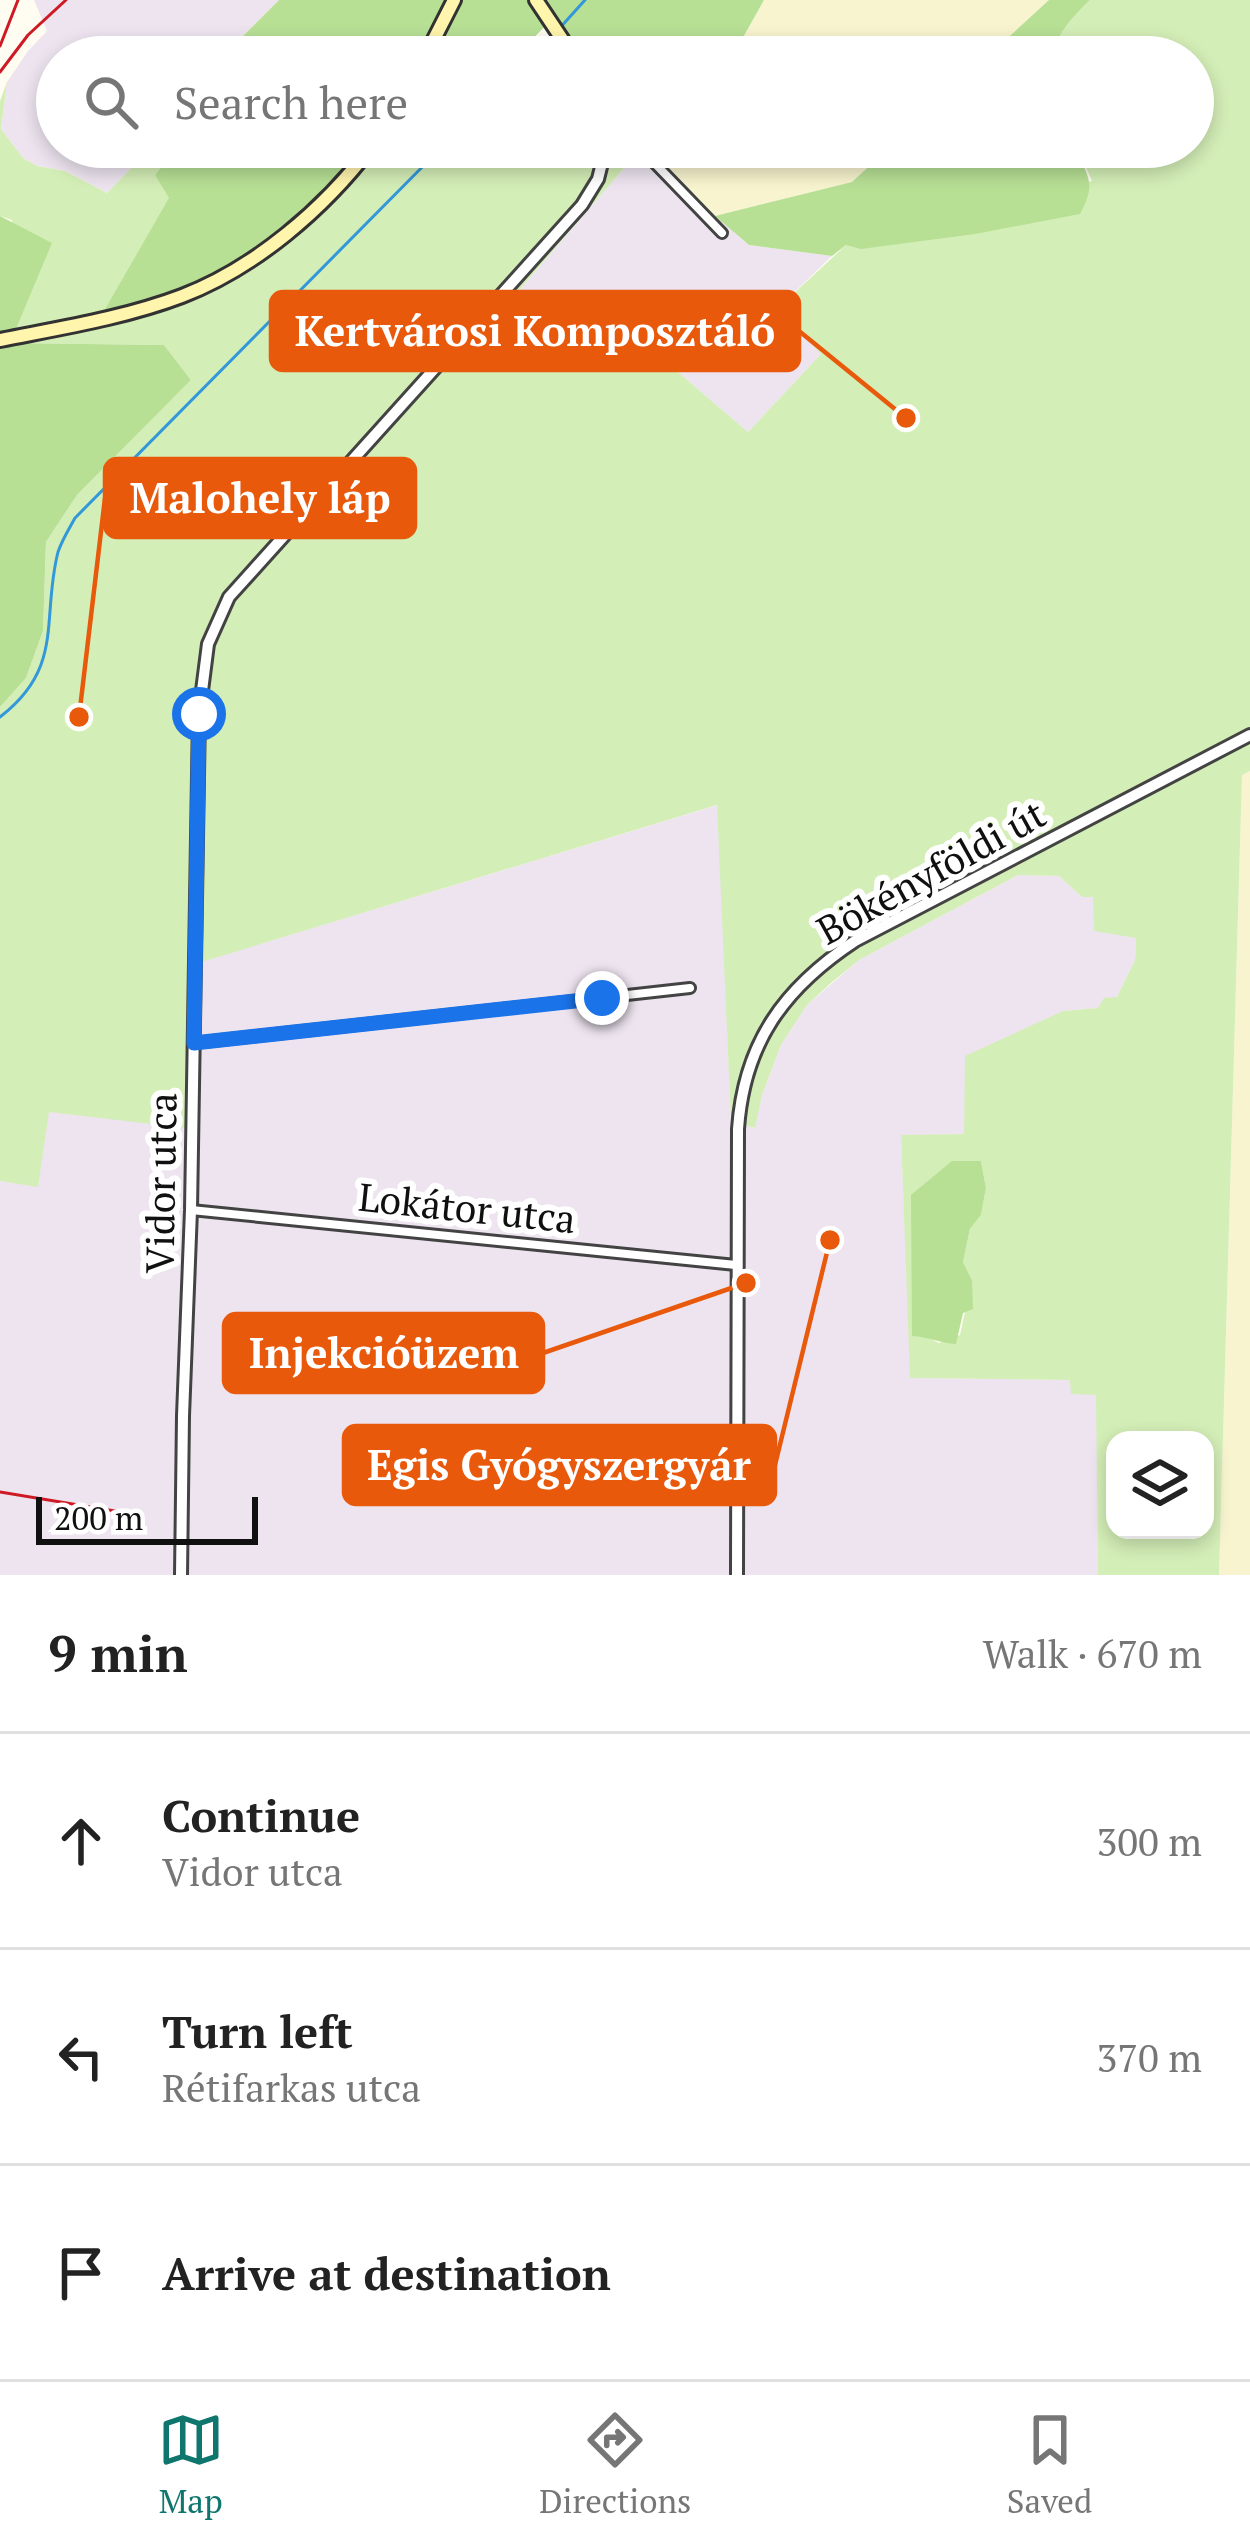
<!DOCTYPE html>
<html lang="en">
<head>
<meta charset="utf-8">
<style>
  body { margin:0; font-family:"PT Serif",serif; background:#f6f6f6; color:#222 }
  .controls { position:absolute; right:36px; bottom:36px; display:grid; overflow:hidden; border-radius:24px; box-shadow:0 6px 18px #0003 }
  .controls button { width:108px; height:108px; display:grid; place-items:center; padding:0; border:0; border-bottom:3px solid #e0e0e0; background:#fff; color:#222; font:60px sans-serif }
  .scale { position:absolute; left:36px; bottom:30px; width:222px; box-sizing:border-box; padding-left:12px; border:6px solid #101010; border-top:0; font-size:33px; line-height:42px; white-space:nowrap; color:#101010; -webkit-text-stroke:9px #fff; paint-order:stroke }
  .stop { position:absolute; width:36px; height:36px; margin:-27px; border:9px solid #1a73e8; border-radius:50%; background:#fff }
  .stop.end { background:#1a73e8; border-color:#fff; box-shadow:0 3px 12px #0008 }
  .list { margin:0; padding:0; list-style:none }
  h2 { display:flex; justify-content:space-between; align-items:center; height:156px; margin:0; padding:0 48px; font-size:51px }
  h2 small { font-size:39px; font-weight:400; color:#767676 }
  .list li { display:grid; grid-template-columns:78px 1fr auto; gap:36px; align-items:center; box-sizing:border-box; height:216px; padding:0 48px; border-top:3px solid #e0e0e0 }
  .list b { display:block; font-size:45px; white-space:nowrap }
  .list p { margin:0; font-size:39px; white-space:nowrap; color:#767676 }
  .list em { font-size:39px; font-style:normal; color:#767676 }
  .icon { flex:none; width:66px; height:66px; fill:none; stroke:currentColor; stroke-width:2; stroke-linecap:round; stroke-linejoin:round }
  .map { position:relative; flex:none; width:1250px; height:1575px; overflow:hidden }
  .search { position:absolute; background:#fff; box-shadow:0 6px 18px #0003; left:36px; right:36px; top:36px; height:132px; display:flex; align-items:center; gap:30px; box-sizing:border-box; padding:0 42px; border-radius:66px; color:#767676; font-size:45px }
  .sheet { height:804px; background:#fff }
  nav { display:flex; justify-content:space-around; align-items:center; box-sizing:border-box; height:168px; border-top:3px solid #e0e0e0; background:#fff; font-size:33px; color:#767676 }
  nav a { display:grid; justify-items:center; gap:6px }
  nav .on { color:#0f766e }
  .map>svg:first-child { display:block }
</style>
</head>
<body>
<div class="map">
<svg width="1250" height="1575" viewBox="0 0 1250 1575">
  <rect width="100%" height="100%" fill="#fffcf2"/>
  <g fill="#ede4ef">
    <path d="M34,0H279L222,57H57V147H152L107,193L65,171L37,166L23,158L1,129L7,82L28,51L47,31Z"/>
    <path d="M628,147H649L715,216L749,245L832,256L777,309L822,353L748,432L610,314L575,358L509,302L625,167Z"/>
    <path d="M718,805L731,1120L754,1128L762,1095L781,1045L807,1005L859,960L1018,875L1059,876L1082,897H1093L1136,938L1135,960L1117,997L1098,1008L1063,1011L965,1134L901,1136L911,1378L1071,1380L1097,1395L1098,1575H0V1181L38,1186L48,1112L191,965Z"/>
  </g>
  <g fill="#f8f4cf">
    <path d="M764,0H1049L987,57H727L736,50Z"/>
    <path d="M649,147H890L852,182L715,216Z"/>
    <path d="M1250,771V1575H1219L1242,775Z"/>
  </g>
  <path fill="#d4eeb7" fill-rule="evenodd" d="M1090,0H1250V771L1242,775L1219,1575H1098L1096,1395L1071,1394L1070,1380L910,1378L901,1135L964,1134L965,1056L1063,1011L1098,1008L1104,998L1117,997L1135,960L1136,938L1094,931L1093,897H1082L1059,876L1018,875L859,960L831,983L807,1005L781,1045L762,1095L755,1128L731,1121L717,805L192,965L186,1128L49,1112L38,1187L0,1181V707L26,678L43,631L46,542L77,495L191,380L164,345L9,343L12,220L0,216V101L7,82L1,129L23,158L37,166L65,171L107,193L152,147H177L155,175L170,198L105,310L367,147H628L625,167L509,302L575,358L610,314L748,432L821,354L777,309L846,245L1092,181L1077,147H1193V57H1054C1055,34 1074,16 1090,0ZM981,1161L986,1188L981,1215L970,1229L963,1262L972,1280L960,1335L939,1343L926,1337ZM1115,1440H1205V1530H1115Z"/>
  <g fill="#b7e095">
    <path d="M279,0H764L736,50L727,57H582L554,17L515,57H222Z"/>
    <path d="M1049,0H1090C1074,16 1055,34 1054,57H987Z"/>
    <path d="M177,147H367C315,209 252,263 177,295C155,304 127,306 104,311L169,198L155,175Z"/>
    <path d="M890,147H1077C1086,178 1098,181 1080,214L975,234L861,249L846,245L832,256L749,245L715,216L852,182Z"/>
    <path d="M0,216L52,243L10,343L164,345L191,380L77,495L46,542L43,631L26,678L0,707Z"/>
    <path d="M952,1161H981L986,1188L981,1215L970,1229L963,1262L972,1280L973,1309L963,1313L956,1344C940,1343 928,1337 912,1336L911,1195Z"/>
  </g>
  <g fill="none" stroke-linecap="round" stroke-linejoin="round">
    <g stroke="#3298da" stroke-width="3">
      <path d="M558,30L585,0"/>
      <path d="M532,57L552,37"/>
      <path d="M0,717C65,667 41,619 58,552C62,540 69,529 75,518L442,147"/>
    </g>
    <g stroke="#434343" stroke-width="14">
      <g id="minor">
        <path d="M639,147L722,233"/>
        <path d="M194,1043L690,988"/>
        <path d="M191,1210L736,1265"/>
      </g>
    </g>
    <g stroke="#434343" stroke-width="16">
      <g id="tertiary">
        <path d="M181,1575L183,1416L191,1210L199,714L208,644L229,597L582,205L598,179L606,147"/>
        <path d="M737,1575L738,1129C744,1043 784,988 855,941L1250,735"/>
      </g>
    </g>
    <g stroke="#323232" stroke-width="18">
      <g id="secondary">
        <path d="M536,0L574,57"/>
        <path d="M425,57L454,0"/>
        <path d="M0,340C60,328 124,318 182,296C255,268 324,209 371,147"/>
      </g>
    </g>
    <use href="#minor" stroke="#fff" stroke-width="8"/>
    <use href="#tertiary" stroke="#fff" stroke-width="10"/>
    <use href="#secondary" stroke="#fff5ad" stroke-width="12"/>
    <g stroke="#ce1a24" stroke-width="3">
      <path d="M0,46L18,0"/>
      <path d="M0,72L28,35L66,0"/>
      <path d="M0,1492L133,1514"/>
    </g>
  </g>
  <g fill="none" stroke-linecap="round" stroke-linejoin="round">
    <path stroke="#1a73e8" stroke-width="15" d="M199,714L194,1043L602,998"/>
  </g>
  <g text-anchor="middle" stroke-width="12" stroke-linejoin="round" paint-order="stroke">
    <g font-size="39" fill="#101010" stroke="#fff">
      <text transform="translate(931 872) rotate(-29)" y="14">Bökényföldi út</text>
      <text transform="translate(161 1183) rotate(-89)" y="14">Vidor utca</text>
      <text transform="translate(467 1208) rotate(6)" y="14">Lokátor utca</text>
    </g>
  </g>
  <path fill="none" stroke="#e8590c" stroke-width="4.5" d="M906 418L799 331M79 717L105 498M746 1283L543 1353M830 1240L775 1465"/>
  <g fill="#e8590c" stroke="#fff" stroke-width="4.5">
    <circle cx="906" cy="418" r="12"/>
    <circle cx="79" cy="717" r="12"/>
    <circle cx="746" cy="1283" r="12"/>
    <circle cx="830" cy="1240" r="12"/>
  </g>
  <g fill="#e8590c" stroke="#e8590c" stroke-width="4.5">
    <rect x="271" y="292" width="528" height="78" rx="12"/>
    <rect x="105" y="459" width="310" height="78" rx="12"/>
    <rect x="224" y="1314" width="319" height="78" rx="12"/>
    <rect x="344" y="1426" width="431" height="78" rx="12"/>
  </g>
  <g font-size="42" text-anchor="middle" font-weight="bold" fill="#fff">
    <text x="535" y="346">Kertvárosi Komposztáló</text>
    <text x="260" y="513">Malohely láp</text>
    <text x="384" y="1368">Injekcióüzem</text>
    <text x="559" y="1480">Egis Gyógyszergyár</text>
  </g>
</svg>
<div class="controls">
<button><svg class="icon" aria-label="layers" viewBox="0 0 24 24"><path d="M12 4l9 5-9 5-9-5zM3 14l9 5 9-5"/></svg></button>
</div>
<div class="scale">200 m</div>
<div class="stop" style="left:199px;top:714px"></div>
<div class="stop end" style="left:602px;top:998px"></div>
<div class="search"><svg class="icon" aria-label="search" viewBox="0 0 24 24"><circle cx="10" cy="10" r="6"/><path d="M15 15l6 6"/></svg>Search here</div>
</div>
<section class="sheet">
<h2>9 min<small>Walk · 670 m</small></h2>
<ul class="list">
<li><svg class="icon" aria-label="ahead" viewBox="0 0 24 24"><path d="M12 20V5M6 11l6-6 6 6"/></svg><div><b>Continue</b><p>Vidor utca</p></div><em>300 m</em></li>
<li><svg class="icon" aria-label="left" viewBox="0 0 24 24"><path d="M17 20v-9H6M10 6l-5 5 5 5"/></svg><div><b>Turn left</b><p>Rétifarkas utca</p></div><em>370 m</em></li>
<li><svg class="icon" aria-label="arrive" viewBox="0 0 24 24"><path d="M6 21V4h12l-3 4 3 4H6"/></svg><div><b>Arrive at destination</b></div></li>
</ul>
</section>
<nav>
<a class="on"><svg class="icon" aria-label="map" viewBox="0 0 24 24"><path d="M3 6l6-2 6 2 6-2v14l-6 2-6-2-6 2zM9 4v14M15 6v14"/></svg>Map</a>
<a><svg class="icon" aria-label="directions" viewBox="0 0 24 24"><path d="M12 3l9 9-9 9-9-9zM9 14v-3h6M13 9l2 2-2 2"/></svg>Directions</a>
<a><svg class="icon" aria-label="saved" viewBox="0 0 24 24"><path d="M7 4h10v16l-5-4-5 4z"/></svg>Saved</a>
</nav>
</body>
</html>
